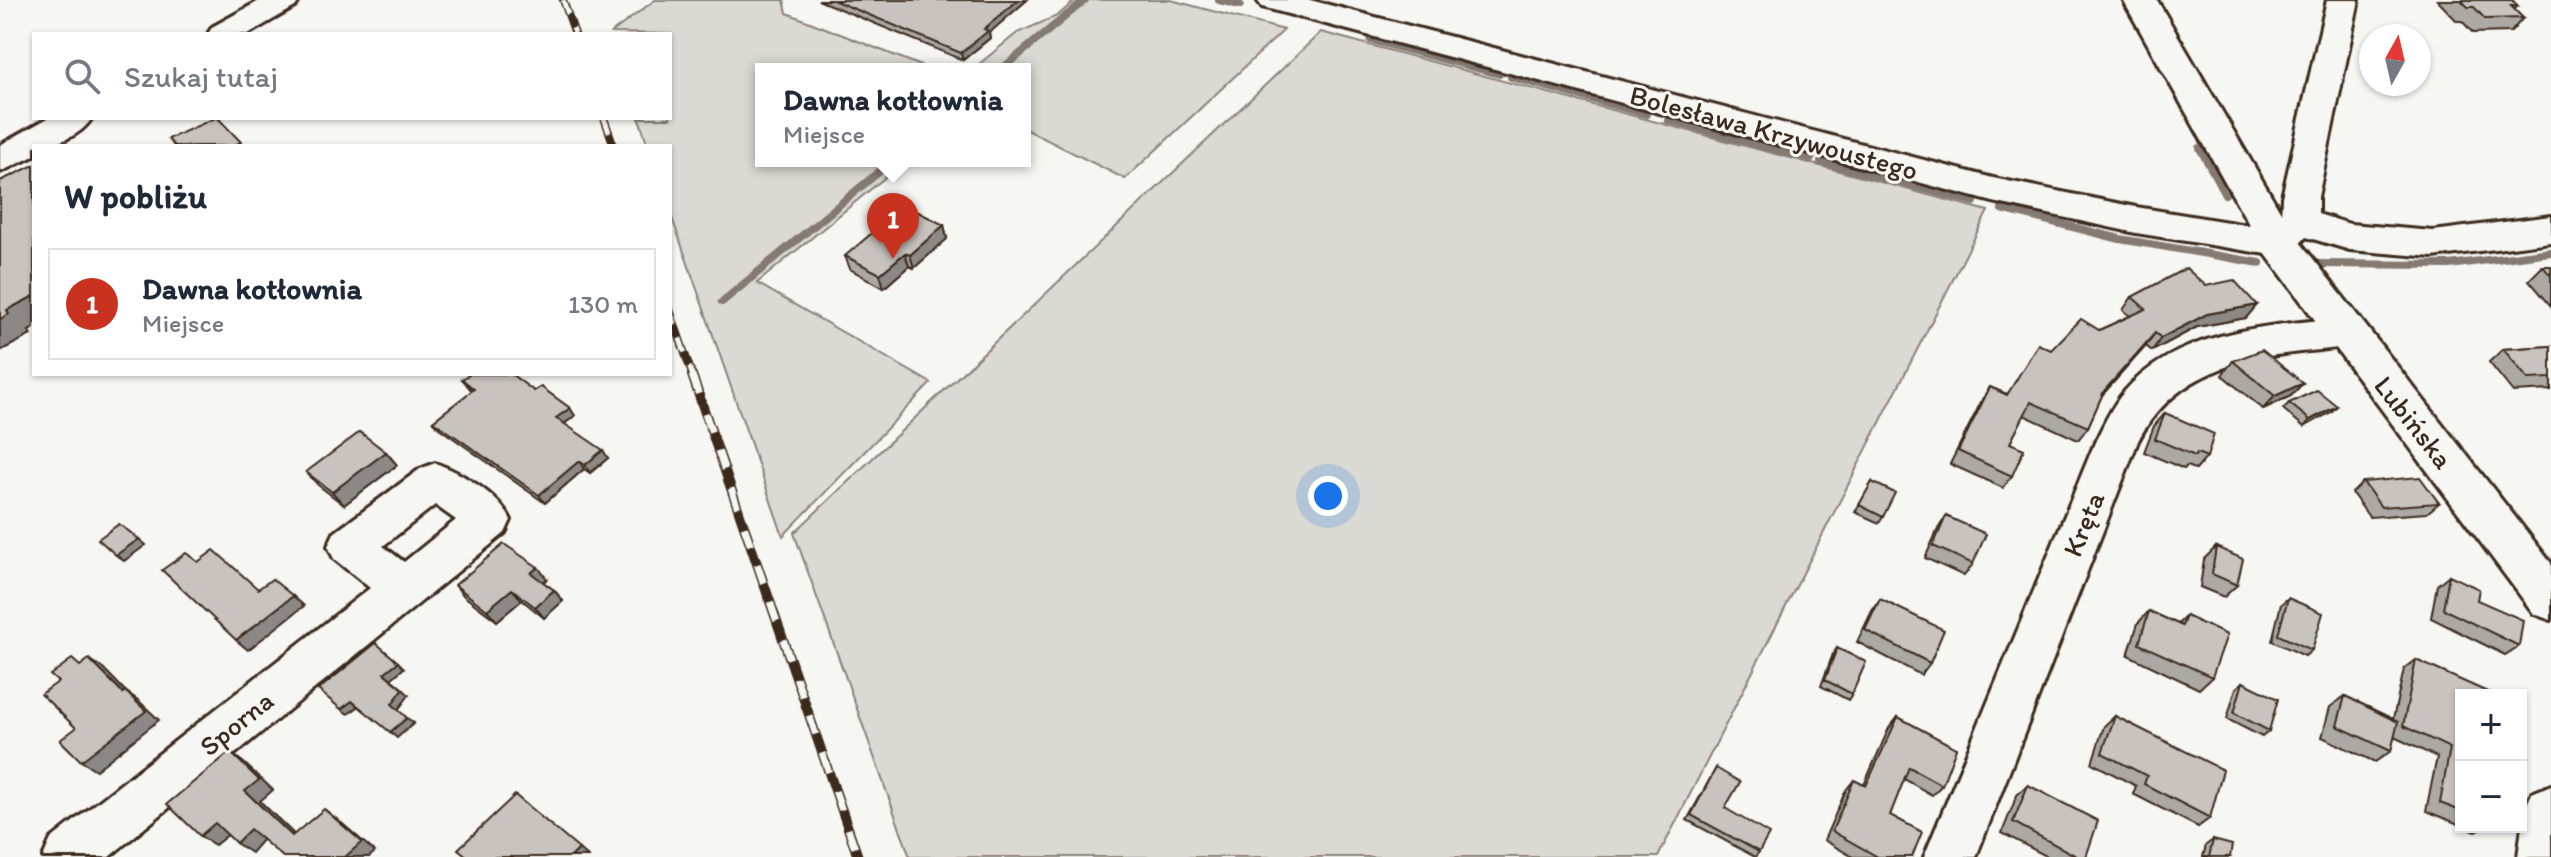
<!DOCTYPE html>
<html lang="pl">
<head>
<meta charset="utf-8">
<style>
  body { margin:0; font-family:Itim,sans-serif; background:#f6f6f7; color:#1f2937 }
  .controls { position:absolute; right:24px; bottom:24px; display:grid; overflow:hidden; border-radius:0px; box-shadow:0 2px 6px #0004 }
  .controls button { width:72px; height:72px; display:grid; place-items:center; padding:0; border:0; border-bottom:2px solid #e0e1e3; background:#fff; color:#1f2937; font:40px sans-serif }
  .compass { position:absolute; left:2359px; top:24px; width:72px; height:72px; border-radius:50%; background:#fff; box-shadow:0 2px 6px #0004; rotate:8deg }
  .you { position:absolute; left:1328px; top:496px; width:28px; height:28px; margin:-20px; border:6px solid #fff; border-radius:50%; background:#1a73e8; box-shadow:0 0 0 12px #1a73e833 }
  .badge { display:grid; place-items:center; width:52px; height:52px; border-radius:50%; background:#c8321e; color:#fff; font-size:26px; font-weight:700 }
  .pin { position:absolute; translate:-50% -66px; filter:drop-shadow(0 2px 4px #0008) }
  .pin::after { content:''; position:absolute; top:42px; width:28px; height:24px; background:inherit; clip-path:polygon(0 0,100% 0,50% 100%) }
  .popup { position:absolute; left:755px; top:63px; width:276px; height:104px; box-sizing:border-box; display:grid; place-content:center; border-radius:0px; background:#fff; filter:drop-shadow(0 2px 6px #0005); font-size:26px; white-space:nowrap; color:#747a83 }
  .popup b { font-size:30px; color:#1f2937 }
  .popup::after { content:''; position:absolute; left:50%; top:100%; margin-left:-16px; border:16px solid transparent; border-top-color:#fff }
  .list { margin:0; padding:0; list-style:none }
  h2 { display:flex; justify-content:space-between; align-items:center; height:104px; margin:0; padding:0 32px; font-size:34px }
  h2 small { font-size:26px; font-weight:400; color:#747a83 }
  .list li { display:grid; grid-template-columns:52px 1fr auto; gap:24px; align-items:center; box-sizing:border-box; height:112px; margin:0 16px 16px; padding:0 16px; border:2px solid #e0e1e3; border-radius:0px }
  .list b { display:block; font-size:30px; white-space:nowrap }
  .list p { margin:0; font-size:26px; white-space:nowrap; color:#747a83 }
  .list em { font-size:26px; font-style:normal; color:#747a83 }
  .icon { flex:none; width:44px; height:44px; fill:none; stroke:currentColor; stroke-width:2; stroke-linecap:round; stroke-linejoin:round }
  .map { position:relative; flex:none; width:2551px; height:857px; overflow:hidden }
  .search { position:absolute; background:#fff; box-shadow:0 2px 6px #0004; left:32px; top:32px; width:640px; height:88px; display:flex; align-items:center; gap:20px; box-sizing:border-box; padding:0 28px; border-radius:0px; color:#747a83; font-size:30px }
  .panel { position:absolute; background:#fff; box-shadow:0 2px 6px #0004; left:32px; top:144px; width:640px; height:232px; border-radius:0px }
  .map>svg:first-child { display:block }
</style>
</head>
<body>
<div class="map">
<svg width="2551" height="857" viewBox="0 0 2551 857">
  <rect width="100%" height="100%" fill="#f6f6f2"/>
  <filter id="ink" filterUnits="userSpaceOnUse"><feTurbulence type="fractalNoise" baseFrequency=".0125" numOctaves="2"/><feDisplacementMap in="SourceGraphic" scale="16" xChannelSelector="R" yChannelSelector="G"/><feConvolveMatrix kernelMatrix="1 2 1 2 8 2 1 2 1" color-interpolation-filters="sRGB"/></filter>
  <g filter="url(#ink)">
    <g fill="#dad9d3" stroke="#8a8278" stroke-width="2">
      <path d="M655,0H784L787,13L929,69H761V161H905L757,283L931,383L783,536L670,212V146H648L639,118H670V34L611,33Z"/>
      <path d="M1076,0H1171L1284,30L1125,179L1025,129V69H973L1017,33L1057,16Z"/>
      <path d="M1321,32L1988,211L1658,857H910L794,533Z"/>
    </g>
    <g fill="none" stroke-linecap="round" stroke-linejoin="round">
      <g stroke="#857a71" stroke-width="8">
        <path d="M1219,0L1240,5"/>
        <path d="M1371,40L1499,74"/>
        <path d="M1002,69L1085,0"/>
        <path d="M1511,77L1646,114"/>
        <path d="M1668,120L1811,159"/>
        <path d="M2200,148L2225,194"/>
        <path d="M1821,162L1974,202"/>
        <path d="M2002,209L2120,239L2260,263"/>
        <path d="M2317,264L2449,265L2551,252"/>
        <path d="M722,302L892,161"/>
      </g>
      <g stroke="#3b2a1e" stroke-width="6">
        <g id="minor">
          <path d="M261,0H300L295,7L248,34H208L212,27Z"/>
          <path d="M1257,0H1310L1993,178L2136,207L2271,229L2281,218L2282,197L2327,0H2359L2318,197V214L2350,224L2433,231L2551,216V242L2433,257L2350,250L2306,237L2292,252L2279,256L2136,233L1993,202L1262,7Z"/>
          <path d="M48,118H92C81,136 55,146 34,146V156L0,172V145Z"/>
          <path d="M2345,318L2359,323L2365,333L2359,343C2337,350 2314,350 2292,353C2227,360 2169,381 2138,441L1976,857H1924L2096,440C2104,424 2112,406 2124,392C2178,330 2269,325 2345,318Z"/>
          <path d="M435,463C461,472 499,495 511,520L505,533L109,857H43L51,839L370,588L334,559L328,546L334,533L420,469ZM435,505L456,520L404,562L383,546Z"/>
        </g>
      </g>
      <g stroke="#3b2a1e" stroke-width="6">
        <g id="major">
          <path d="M2123,0H2157L2293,233L2551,563V620L2534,614L2265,253Z"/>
          <path d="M2551,785V857H2518L2524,811L2532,793Z"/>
        </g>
      </g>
      <use href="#minor" fill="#f6f6f2" fill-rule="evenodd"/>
      <use href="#major" fill="#f6f6f2" fill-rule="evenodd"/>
      <g stroke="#3b2a1e" stroke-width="8">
        <g id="rail-far1">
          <path d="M563,0L575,34"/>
          <path d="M604,118L614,146"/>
          <path d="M670,310L693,377"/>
        </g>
      </g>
      <g stroke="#3b2a1e" stroke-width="10">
        <path id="rail" d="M692,375L858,857"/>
      </g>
      <use href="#rail-far1" stroke="#f6f6f2" stroke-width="5" stroke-dasharray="15" stroke-linecap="butt"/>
      <use href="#rail" stroke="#f6f6f2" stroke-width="7" stroke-dasharray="20" stroke-linecap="butt"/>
    </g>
    <g fill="#aca8a3" stroke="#3b2a1e" stroke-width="2">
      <path d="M818,0H1027L989,33L990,38L963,60Z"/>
      <path d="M2437,0H2512L2518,6L2514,10L2523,18L2511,32L2473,33L2462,21H2457Z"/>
      <path d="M944,225L947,239L914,268L909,266L884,288L850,269L845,256L882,238Z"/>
      <path d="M2543,266H2551V306L2529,280Z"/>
      <path d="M2206,286L2246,318L2197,327L2152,351L2146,346L2102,395L2088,427L2078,440L2024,415L2010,443L2012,476L2003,488L1950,464L1982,400L1990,387L2007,394L2051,350L2099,330L2130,316L2123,310L2132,297Z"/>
      <path d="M2551,346V390L2513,392L2489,362L2503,349Z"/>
      <path d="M2233,361L2303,383L2291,396L2263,409L2222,375Z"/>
      <path d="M462,379L534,391L570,408L575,416L564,424L608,458L590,473L584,469L545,503L439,428L433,421L472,391Z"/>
      <path d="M2289,403L2331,412L2304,427L2283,409Z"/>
      <path d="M2165,413L2207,457L2196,470L2187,466L2184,469L2144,452L2154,426Z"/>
      <path d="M386,452L397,465L344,505L318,485L306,472Z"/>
      <path d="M1872,482L1883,517L1879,523L1855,512Z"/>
      <path d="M2363,482L2439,503L2427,513L2369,517L2352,493Z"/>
      <path d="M1946,516L1973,564L1964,576L1925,558L1938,529Z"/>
      <path d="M2216,547L2237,585L2224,597L2200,587L2204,559Z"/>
      <path d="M2449,575L2477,600L2519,646L2505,655L2431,618L2437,585Z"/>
      <path d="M547,579L543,582L554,590L563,601L544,618L522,600L497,621L464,596L455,585Z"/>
      <path d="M2288,598L2312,650L2305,656L2272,641L2281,604Z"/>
      <path d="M1880,599L1930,663L1921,675L1857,642L1872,611Z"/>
      <path d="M2149,611L2178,624L2186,616L2212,677L2199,689L2128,655L2138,623Z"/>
      <path d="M1837,648L1852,694L1848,700L1821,686L1833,654Z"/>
      <path d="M2416,660L2461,695V825L2426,811L2437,757L2394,737L2391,751L2375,762L2322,737L2330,707L2345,696L2393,719L2404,669Z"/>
      <path d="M2243,682L2269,731L2262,737L2227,719L2236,688Z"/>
      <path d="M2115,716L2210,818L2198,827L2133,794L2136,786L2092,763L2104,726Z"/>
      <path d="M1898,717L1942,785L1932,795L1904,779L1890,815L1912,857H1853L1824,840L1846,790L1854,780L1864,785L1889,728Z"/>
      <path d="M1716,768L1725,808L1759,852L1755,857L1687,820Z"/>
      <path d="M2028,785L2086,857H2048L2002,833L2017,795Z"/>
      <path d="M2466,827H2484L2476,831Z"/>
      <path d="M2213,840L2230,857H2203L2206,845Z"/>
    </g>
    <g fill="#8c8885" stroke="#3b2a1e" stroke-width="2">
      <path d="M1018,0H1027L989,33L990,38L963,60L961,53L984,29Z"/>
      <path d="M944,225L947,239L914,268L910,255Z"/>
      <path d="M905,253L909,266L884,288L880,274Z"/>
      <path d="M34,296V328L29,331L31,335L0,351V319L7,310Z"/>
      <path d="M2257,305L2246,318L2197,327L2152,351L2161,338L2207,314Z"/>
      <path d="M2155,333L2146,346L2095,403L2104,391Z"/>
      <path d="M2303,383L2291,396L2263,409L2275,396Z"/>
      <path d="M2337,406L2331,412L2304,427L2310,420Z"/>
      <path d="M570,408L575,416L561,426L556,418Z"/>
      <path d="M603,450L608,458L590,473L585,465Z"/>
      <path d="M386,452L397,465L344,505L332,492Z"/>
      <path d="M579,461L584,469L545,503L539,495Z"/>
      <path d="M139,539L146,545L124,561L116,555Z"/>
      <path d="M538,567L547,579L540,584L531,573Z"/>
      <path d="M512,589L522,600L497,621L487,610Z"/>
      <path d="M554,590L563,601L544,618L535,607Z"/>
      <path d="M293,596L304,606L248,650L236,640Z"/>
      <path d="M89,659L103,668L136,702L123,693Z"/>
      <path d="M398,662L404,668L391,679L384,673Z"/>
      <path d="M403,689L409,695L398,710L392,704Z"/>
      <path d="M125,691L138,700L159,720L96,770L81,761Z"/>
      <path d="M352,701L358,707L348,714L341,709Z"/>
      <path d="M407,718L414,723L397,738L390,732Z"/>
      <path d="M230,752L244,763L273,790L260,801L306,846L292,836L245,791Z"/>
      <path d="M324,809L337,819L375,852L369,857H345Z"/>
      <path d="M215,823L230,833L215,845L200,836Z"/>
      <path d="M250,829L264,838L251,853L236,843Z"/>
      <path d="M579,849L588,857H571Z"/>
    </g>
    <g fill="#c8c3be" stroke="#3b2a1e" stroke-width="2">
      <path d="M833,0H1018L984,29L988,31L961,53Z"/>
      <path d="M2461,0H2512L2518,6H2511L2523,18L2485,19L2474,7H2468Z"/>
      <path d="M215,118H218L241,142L233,146H174L168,139Z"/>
      <path d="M34,165V296L7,310L9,314L0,319V181Z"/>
      <path d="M916,211L944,225L910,255L905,253L880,274L845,256L872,233L882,238Z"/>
      <path d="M2543,266H2551V276Z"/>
      <path d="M2186,268L2206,286L2234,280L2257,305L2207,314L2161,338L2155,333L2104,391L2088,427L2031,402L2010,443L2024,449L2012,476L1958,451L1990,387L2007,395L2038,344L2051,350L2081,319L2099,330L2146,309L2132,297Z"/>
      <path d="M2551,346V378L2528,379L2503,349Z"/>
      <path d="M2262,350L2303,383L2275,396L2233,361Z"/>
      <path d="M470,374H511L534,391L541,387L570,408L556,418L603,450L585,465L579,461L539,495L433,421L474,389L462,379Z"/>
      <path d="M2317,390L2337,406L2310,420L2289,403Z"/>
      <path d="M2165,413L2214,434L2207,457L2197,453L2195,456L2155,439Z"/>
      <path d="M360,432L386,452L332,492L306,472Z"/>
      <path d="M2420,477L2439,503L2381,507L2363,482Z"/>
      <path d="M1872,482L1895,493L1883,517L1859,505Z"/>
      <path d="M1946,516L1986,534L1973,564L1933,546Z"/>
      <path d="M119,524L139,539L116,555L98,539Z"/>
      <path d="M504,544L538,567L531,573L554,590L535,607L512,589L487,610L455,585Z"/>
      <path d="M2216,547L2243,559L2237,585L2212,574Z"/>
      <path d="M214,550L258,589L272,579L293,596L236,640L162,570L186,553L198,562Z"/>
      <path d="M2449,575L2479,589L2477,600L2523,620L2519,646L2443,609Z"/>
      <path d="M2288,598L2323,613L2312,650L2278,635Z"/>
      <path d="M1880,599L1944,630L1930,663L1865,630Z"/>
      <path d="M2149,611L2182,626L2186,616L2227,635L2212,677L2139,644Z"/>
      <path d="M376,643L398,662L384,673L403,689L392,704L407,718L390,732L352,701L341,709L318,690Z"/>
      <path d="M1837,648L1866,662L1852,694L1825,680Z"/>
      <path d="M72,659L80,666L89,659L123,693L125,691L146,711L81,761L60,740L76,728L41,694L58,682L50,675Z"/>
      <path d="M2416,660L2494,695H2461V811L2440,803L2450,748L2403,726Z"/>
      <path d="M2243,682L2278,699L2269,731L2234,713Z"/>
      <path d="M2345,696L2398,722L2391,751L2337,726Z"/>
      <path d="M2115,716L2223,770L2210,818L2144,784L2147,776L2102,753Z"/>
      <path d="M1898,717L1956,748L1942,785L1909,767L1890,815L1922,832L1912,857H1878L1832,831L1854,780L1866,786Z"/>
      <path d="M230,752L259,780L245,791L292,836L324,809L362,842L345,857H283L250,829L236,843L215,823L200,836L167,804Z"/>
      <path d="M1716,768L1740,782L1725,808L1769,834L1759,852L1691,815Z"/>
      <path d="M2028,785L2098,821L2086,857H2078L2013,822Z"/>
      <path d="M515,795L579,849L571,857H468L458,849Z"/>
      <path d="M2213,840L2232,845L2230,857H2209Z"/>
    </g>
  </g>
  <g text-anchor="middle" stroke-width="6" stroke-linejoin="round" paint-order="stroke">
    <g font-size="28" fill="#3b2a1e" stroke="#f6f6f2">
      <text transform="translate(1774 132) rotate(15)" y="10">Bolesława Krzywoustego</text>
      <text transform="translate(2414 422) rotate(52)" y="10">Lubińska</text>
      <text transform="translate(2083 524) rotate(-68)" y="10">Kręta</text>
      <text transform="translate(236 723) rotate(-39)" y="10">Sporna</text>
    </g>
  </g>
</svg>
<div class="controls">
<button>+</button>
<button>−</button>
</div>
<svg class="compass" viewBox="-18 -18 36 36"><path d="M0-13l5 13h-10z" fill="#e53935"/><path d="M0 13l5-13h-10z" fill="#747a83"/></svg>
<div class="you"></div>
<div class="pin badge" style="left:893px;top:259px">1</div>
<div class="popup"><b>Dawna kotłownia</b>Miejsce</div>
<div class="search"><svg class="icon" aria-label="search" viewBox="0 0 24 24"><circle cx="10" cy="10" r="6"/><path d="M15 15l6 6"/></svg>Szukaj tutaj</div>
<section class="panel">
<h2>W pobliżu<small></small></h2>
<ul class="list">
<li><span class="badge">1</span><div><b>Dawna kotłownia</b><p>Miejsce</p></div><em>130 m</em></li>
</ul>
</section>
</div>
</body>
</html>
